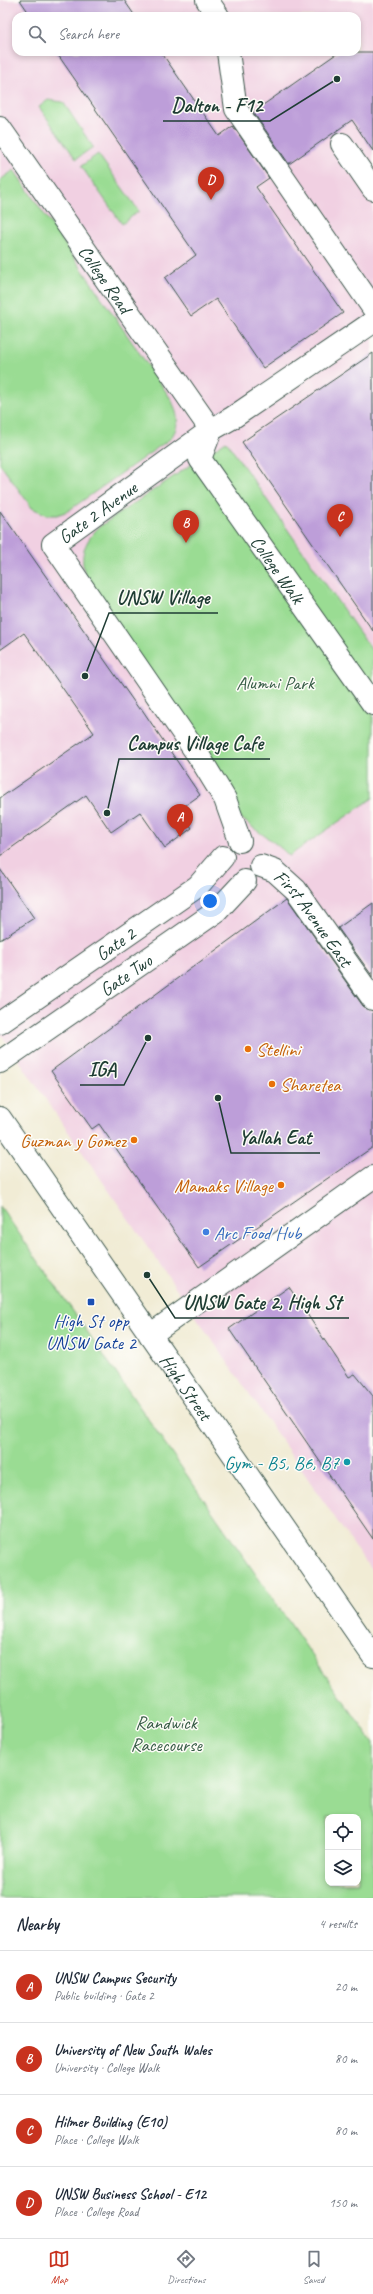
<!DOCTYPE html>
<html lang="en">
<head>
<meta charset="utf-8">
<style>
  body { margin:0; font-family:Caveat,sans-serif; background:#f6f6f7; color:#1f2937 }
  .controls { position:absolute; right:12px; bottom:12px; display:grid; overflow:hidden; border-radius:8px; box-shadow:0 2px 6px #0003 }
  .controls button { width:36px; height:36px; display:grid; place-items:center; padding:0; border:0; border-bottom:1px solid #e0e1e3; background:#fff; color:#1f2937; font:20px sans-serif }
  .you { position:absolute; left:210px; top:901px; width:14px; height:14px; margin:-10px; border:3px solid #fff; border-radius:50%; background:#1a73e8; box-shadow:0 0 0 6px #1a73e833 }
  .badge { display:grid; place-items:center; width:26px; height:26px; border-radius:50%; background:#c8321e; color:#fff; font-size:13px; font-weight:700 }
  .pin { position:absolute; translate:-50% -33px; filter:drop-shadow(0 1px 2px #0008) }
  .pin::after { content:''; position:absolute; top:21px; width:14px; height:12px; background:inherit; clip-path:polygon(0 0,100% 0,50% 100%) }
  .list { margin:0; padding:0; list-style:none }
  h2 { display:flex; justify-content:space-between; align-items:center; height:52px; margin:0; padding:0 16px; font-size:17px }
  h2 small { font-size:13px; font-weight:400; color:#747a83 }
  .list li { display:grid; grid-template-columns:26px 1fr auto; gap:12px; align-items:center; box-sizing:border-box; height:72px; padding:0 16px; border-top:1px solid #e0e1e3 }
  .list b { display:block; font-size:15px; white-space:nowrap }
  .list p { margin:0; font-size:13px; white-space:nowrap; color:#747a83 }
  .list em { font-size:13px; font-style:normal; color:#747a83 }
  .icon { flex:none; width:22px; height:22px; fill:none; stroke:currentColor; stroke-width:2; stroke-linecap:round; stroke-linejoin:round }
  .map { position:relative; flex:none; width:373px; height:1898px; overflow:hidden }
  .search { position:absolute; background:#fff; box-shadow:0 2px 6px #0003; left:12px; right:12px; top:12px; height:44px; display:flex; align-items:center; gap:10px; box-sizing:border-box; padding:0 14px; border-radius:12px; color:#747a83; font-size:15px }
  .sheet { height:340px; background:#fff }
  nav { display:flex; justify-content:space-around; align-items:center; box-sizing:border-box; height:56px; border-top:1px solid #e0e1e3; background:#fff; font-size:11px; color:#747a83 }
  nav a { display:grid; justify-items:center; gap:2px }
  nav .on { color:#c8321e }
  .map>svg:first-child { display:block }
</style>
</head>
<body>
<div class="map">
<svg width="373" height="1898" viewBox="0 0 373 1898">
  <rect width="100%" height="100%" fill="#fdfcf7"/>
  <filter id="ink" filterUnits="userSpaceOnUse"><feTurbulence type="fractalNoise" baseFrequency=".025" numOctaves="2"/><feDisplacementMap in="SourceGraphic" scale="8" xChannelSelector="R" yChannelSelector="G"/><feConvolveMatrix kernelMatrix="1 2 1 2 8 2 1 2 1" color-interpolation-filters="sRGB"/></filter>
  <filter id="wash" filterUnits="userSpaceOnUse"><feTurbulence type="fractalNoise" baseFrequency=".012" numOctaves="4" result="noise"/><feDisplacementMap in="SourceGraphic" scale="16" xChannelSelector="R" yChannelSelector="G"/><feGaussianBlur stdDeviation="0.9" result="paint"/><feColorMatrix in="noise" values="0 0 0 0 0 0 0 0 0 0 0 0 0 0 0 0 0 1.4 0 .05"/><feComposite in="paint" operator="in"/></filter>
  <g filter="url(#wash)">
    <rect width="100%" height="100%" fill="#f1ecd5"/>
    <path fill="#f1d0e2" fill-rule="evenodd" d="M0,0H373V1573L0,1033ZM16,16H357V52H16Z"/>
    <g fill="#9adc93" stroke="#5c8c64" fill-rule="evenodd">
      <path d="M48,100L63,102L93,147L76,159L39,107Z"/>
      <path d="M98,154L139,211L122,224L81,166Z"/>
      <path d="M14,170L171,399C178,414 181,425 170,439L68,511L57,515H47L32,508L0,464V180Z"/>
      <path d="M226,441L373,652V798L289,856C274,839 253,831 237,814L85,574C79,555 85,541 99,527Z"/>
      <path d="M0,1206L373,1743V1898H0ZM328,1817H358V1883H328Z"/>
    </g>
    <g id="blocks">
      <g fill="#bd9ed9">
        <path d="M20,0H124L135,16H31Z"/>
        <path d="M56,52H161L219,136L233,126L269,178L256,187L343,313L263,368L216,299L191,316L165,278L196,255Z"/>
        <path d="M339,52H373V151L352,120L289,164L253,112Z"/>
        <path d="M373,353V631L242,442Z"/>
        <path d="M0,511L139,709L141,708L200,795L179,810L192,828L165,848L140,812L111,832L86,795L0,856V798L94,733L24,633L0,650Z"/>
        <path d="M0,869L34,918L0,940Z"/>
        <path d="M287,898L363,1006L373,1011V1147L199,1267L99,1124L92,1129L51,1071Z"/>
        <path d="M373,903V977L338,928Z"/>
        <path d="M289,1287L349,1377L355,1374L373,1396V1539L229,1329Z"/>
      </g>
    </g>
  </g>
  <g filter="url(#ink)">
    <use href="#blocks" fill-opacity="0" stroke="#3e574c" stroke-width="1"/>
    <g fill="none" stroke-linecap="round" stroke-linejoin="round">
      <g stroke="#3e574c" stroke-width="24">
        <g id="minor">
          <path d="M207,0L218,16"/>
          <path d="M228,52L236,109L373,308"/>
          <path id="s1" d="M0,128L211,430"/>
          <path d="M342,144L373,189"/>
          <path id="s2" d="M211,430L200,459L373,704"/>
          <path id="s3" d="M240,841L225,799L200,758L53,544L211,430L232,418L373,322"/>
          <path id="s4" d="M261,866L275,871L296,890L373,999"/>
          <path id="s5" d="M0,1023L198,886L223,857"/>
          <path id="s6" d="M0,1062L217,911L245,881"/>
          <path id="s7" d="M0,1118L373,1656"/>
          <path d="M150,1335L373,1177"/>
        </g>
      </g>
      <use href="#minor" stroke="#fff" stroke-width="22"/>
    </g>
  </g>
  <g fill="#e8710a" stroke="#fdfcf7" stroke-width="1.5">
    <circle cx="248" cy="1049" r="4"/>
    <circle cx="272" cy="1084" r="4"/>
    <circle cx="134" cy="1140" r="4"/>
    <circle cx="281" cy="1185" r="4"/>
  </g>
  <circle fill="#3f7fe0" stroke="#fdfcf7" stroke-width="1.5" cx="206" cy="1232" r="4"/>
  <rect fill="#1a4fb4" stroke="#fdfcf7" stroke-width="1.5" x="87" y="1298" width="8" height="8" rx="2"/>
  <circle fill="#0f9aa8" stroke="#fdfcf7" stroke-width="1.5" cx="347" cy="1462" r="4"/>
  <g text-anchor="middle" stroke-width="3" stroke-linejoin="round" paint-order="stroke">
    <g font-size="19" fill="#1f3d34" stroke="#fdfcf7">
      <text dy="7" stroke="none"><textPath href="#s1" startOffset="184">College Road</textPath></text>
      <text dy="7" stroke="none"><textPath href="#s3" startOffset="407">Gate 2 Avenue</textPath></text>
      <text dy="7" stroke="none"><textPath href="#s2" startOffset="166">College Walk</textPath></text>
      <text dy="7" stroke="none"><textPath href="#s4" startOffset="76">First Avenue East</textPath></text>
      <text dy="7" stroke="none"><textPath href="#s5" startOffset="140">Gate 2</textPath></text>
      <text dy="7" stroke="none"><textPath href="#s6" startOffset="153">Gate Two</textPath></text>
      <text dy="7" stroke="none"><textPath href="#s7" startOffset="327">High Street</textPath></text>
    </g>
    <g font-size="19" fill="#385d47" stroke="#fdfcf7">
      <text x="275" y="689">Alumni Park</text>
      <text x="166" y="1729">Randwick<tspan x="166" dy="22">Racecourse</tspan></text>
    </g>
    <g font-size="19" fill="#c56008" stroke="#fdfcf7" text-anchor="start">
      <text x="256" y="1056">Stellini</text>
      <text x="280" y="1091">Sharetea</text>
      <text x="126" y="1147" text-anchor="end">Guzman y Gomez</text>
      <text x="273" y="1192" text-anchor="end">Mamaks Village</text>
    </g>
    <g font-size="19" fill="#366cbe" stroke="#fdfcf7" text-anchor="start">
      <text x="214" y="1239">Arc Food Hub</text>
    </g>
    <g font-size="19" fill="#164399" stroke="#fdfcf7">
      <text x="91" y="1327">High St opp<tspan x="91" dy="22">UNSW Gate 2</tspan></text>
    </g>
    <g font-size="19" fill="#0d838f" stroke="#fdfcf7" text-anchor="end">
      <text x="339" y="1469">Gym - B5, B6, B7</text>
    </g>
  </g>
  <path fill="none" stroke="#1f3d34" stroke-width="1.5" d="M337 79L270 121H163M85 676L109 613H218M107 813L119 759H270M148 1038L124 1085H80M218 1098L231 1153H320M147 1275L175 1318H349"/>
  <g fill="#1f3d34" stroke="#fdfcf7" stroke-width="1.5">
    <circle cx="337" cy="79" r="4"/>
    <circle cx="85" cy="676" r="4"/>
    <circle cx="107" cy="813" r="4"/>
    <circle cx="148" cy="1038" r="4"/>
    <circle cx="218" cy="1098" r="4"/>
    <circle cx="147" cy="1275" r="4"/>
  </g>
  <g font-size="20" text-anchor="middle" font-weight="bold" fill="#1f3d34" stroke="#fdfcf7" stroke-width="3" stroke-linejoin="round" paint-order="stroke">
    <text x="217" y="112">Dalton - F12</text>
    <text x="163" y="604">UNSW Village</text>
    <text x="195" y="750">Campus Village Cafe</text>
    <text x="102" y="1076">IGA</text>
    <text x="275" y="1144">Yallah Eat</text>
    <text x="262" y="1309">UNSW Gate 2, High St</text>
  </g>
</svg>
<div class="controls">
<button><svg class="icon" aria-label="locate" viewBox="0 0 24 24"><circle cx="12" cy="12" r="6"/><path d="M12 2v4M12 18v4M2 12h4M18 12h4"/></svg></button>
<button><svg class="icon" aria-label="layers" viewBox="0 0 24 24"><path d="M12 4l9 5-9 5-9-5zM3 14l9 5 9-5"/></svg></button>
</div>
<div class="you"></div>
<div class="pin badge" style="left:180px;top:837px">A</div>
<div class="pin badge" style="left:186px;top:543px">B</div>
<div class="pin badge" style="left:340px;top:537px">C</div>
<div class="pin badge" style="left:211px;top:200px">D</div>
<div class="search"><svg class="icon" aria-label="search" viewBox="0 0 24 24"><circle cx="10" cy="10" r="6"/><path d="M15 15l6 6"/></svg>Search here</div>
</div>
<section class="sheet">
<h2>Nearby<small>4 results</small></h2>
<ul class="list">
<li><span class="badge">A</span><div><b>UNSW Campus Security</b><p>Public building · Gate 2</p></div><em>20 m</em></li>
<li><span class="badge">B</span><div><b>University of New South Wales</b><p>University · College Walk</p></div><em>80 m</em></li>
<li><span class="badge">C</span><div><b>Hilmer Building (E10)</b><p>Place · College Walk</p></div><em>80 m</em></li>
<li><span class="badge">D</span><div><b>UNSW Business School - E12</b><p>Place · College Road</p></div><em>150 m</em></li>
</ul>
</section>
<nav>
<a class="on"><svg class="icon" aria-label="map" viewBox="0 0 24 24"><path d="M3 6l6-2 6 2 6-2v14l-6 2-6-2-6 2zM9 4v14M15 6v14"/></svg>Map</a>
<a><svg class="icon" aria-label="directions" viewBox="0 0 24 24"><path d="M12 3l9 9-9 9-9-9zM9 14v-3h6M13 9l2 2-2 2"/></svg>Directions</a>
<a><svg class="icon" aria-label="saved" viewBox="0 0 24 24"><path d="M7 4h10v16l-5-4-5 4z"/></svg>Saved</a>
</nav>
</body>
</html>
